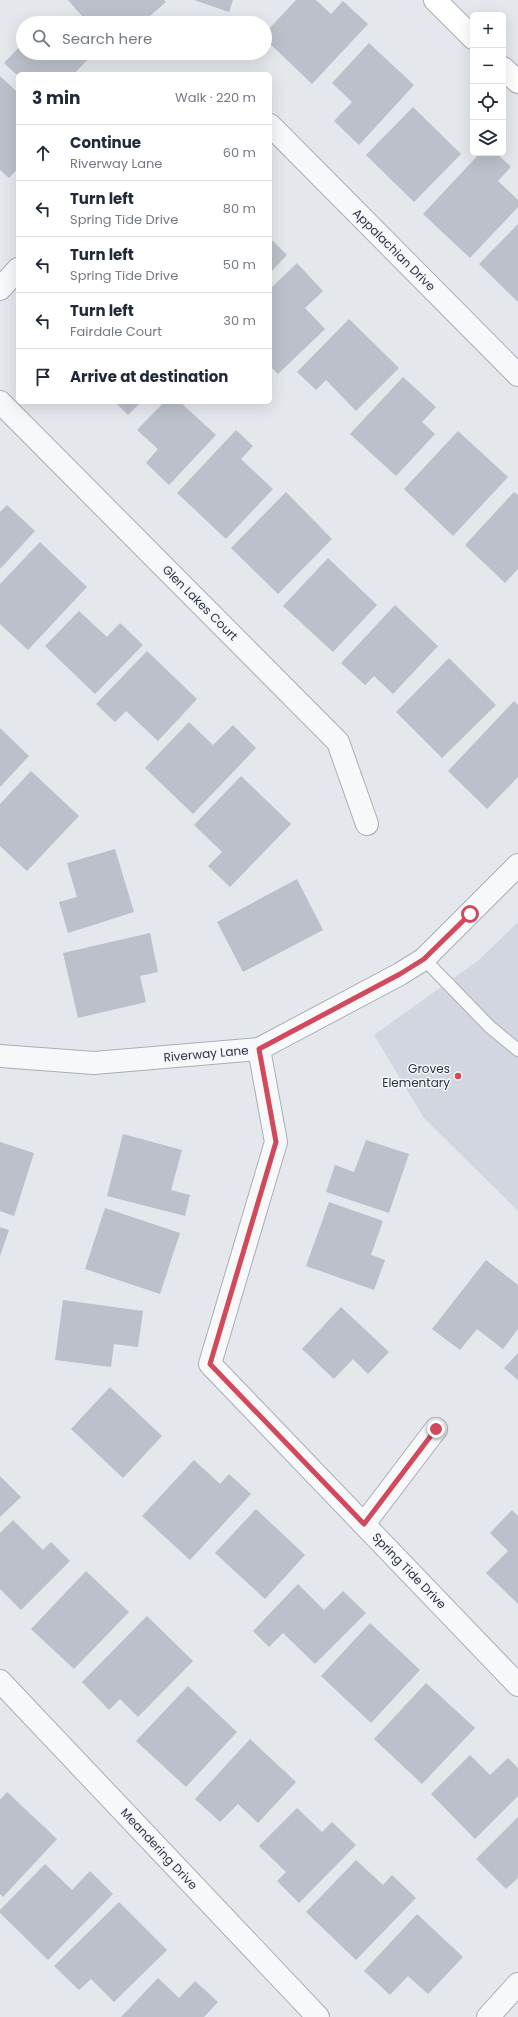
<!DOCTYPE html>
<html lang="en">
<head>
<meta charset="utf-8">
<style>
  body { margin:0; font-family:Poppins,sans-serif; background:#f6f6f7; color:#1f2937 }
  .controls { position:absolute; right:12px; top:12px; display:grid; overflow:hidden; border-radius:6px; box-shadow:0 4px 16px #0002 }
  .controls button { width:36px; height:36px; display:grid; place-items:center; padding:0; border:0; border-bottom:1px solid #e0e1e3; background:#fff; color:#1f2937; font:20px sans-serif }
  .stop { position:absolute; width:12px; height:12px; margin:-9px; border:3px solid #d1495b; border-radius:50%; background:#fff }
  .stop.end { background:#d1495b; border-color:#fff; box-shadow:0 1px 4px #0008 }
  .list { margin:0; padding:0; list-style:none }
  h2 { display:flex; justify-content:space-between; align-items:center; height:52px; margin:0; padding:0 16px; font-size:17px }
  h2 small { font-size:13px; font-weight:400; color:#747a83 }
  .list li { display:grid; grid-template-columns:26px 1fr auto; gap:12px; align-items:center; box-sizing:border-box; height:56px; padding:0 16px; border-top:1px solid #e0e1e3 }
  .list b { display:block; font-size:15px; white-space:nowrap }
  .list p { margin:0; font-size:13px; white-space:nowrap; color:#747a83 }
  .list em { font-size:13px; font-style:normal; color:#747a83 }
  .icon { flex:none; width:22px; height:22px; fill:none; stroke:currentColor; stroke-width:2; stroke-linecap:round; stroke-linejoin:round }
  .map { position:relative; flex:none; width:518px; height:2017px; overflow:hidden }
  .search { position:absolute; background:#fff; box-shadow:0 4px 16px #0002; left:16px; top:16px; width:256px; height:44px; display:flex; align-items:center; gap:10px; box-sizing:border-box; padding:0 14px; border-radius:22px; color:#747a83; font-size:15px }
  .panel { position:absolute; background:#fff; box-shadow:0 4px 16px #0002; left:16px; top:72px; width:256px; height:332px; border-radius:6px }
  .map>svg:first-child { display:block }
</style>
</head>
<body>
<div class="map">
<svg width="518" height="2017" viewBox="0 0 518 2017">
  <rect width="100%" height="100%" fill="#e4e7ec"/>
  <path fill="#d2d6de" d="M518,922V1211L424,1118L374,1035L479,960Z"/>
  <g fill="#bbc0ca">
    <path d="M68,0H164L166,2L142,23H88Z"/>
    <path d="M194,0H233L229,12Z"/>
    <path d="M296,0H316L331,14L343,1L368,24L312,84L265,39V33Z"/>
    <path d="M46,18L52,23H41Z"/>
    <path d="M23,43V53H84L89,58L74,74H18V76L4,63Z"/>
    <path d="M369,43L414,85L359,145L334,121L352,102L332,83Z"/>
    <path d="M0,76L18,93V134L16,136L18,139V168L9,178L0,170Z"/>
    <path d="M413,107L461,154L414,202L366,155Z"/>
    <path d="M480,153H496L511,167L498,181L518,200V207L470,258L423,214Z"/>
    <path d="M518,224V302L479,264Z"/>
    <path d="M270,238L287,255L270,273Z"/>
    <path d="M297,263L323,291L305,308L325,329L278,374L270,366V289Z"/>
    <path d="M349,319L399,368L356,411L326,380L316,390L297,372Z"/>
    <path d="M403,377L436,407L422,422L435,434L396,476L350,434Z"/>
    <path d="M115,402H141L128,415Z"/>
    <path d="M164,402H180L216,435L169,485L146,463L158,449L137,430Z"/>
    <path d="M236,430L253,446L241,459L273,489L226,539L177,493Z"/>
    <path d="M458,431L508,477L453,536L404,489Z"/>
    <path d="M286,492L332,539L278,594L231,548Z"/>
    <path d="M514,492L518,495V569L505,583L465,545Z"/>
    <path d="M7,505L35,531L0,569V512Z"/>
    <path d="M40,542L87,587L28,650L0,624V584Z"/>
    <path d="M328,558L377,605L333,652L283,606Z"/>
    <path d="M395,605L438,646L393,694L374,676L365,685L341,663Z"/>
    <path d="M79,611L107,637L120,623L143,645L95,694L45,646Z"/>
    <path d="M147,651L197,699L158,741L126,711L115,722L96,704Z"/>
    <path d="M449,658L496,705L442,758L396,712Z"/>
    <path d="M514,701L518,705V777L487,809L448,771Z"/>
    <path d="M189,722L213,745L233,725L256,748L193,814L145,768Z"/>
    <path d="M0,728L29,756L0,787Z"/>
    <path d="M31,771L79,816L27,871L0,846V804Z"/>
    <path d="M241,776L291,824L230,887L208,866L222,852L194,825Z"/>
    <path d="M115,849L134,912L68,933L59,902L77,897L67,863Z"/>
    <path d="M297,879L323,930L243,972L217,922Z"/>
    <path d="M150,933L158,972L140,976L146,1002L78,1018L63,953Z"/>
    <path d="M123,1134L182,1150L171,1190L190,1195L185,1216L107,1196Z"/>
    <path d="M366,1140L409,1154L389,1213L326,1192L335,1165L354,1172Z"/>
    <path d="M0,1142L34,1153L14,1216L0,1211Z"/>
    <path d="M329,1202L383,1221L371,1255L385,1260L374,1290L306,1266Z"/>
    <path d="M105,1208L180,1233L160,1294L85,1269Z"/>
    <path d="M0,1227L9,1230L0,1256Z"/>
    <path d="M486,1260L518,1285V1329L503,1349L477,1329L460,1350L432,1329Z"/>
    <path d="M63,1300L143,1311L138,1347L114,1344L111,1367L55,1360Z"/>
    <path d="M341,1307L389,1352L368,1374L353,1359L334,1379L302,1349Z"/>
    <path d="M518,1353V1380L504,1368Z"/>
    <path d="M110,1387L162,1436L123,1478L71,1429Z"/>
    <path d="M194,1460L220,1484L229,1474L251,1494L190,1560L142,1516Z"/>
    <path d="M0,1476L21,1497L0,1517Z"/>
    <path d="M256,1509L305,1555L265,1599L215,1553Z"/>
    <path d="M512,1510L518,1516V1604L486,1573L508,1551L490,1533Z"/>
    <path d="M13,1520L43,1550L51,1542L70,1561L21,1610L0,1589V1533Z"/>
    <path d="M86,1571L129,1612L74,1669L31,1629Z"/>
    <path d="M298,1584L324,1610L343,1591L366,1613L315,1664L283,1633L269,1647L253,1631Z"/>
    <path d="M147,1616L193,1661L138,1717L120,1699L109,1710L82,1682Z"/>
    <path d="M370,1623L420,1670L371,1723L321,1676Z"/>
    <path d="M426,1683L475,1728L422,1784L374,1739Z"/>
    <path d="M188,1686L237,1732L186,1787L136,1741Z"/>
    <path d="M250,1739L296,1782L258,1823L238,1804L220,1822L195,1799Z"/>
    <path d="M470,1755L490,1775L508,1758L518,1768V1796L475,1839L431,1794Z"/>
    <path d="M7,1792L57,1839L3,1897L0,1894V1800Z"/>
    <path d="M297,1808L322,1832L332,1822L356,1845L299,1903L277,1881L286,1872L259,1846Z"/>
    <path d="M518,1817V1878L506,1889L476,1859Z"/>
    <path d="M356,1860L383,1885L392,1875L416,1898L356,1960L306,1912Z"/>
    <path d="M45,1864L72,1890L90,1871L113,1894L48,1960L0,1913V1910Z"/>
    <path d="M119,1902L167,1950L114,2002L91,1979L79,1990L54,1966Z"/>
    <path d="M417,1914L463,1957L428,1994L408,1976L390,1995L364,1971Z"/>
    <path d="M158,1978L179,1998L195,1981L218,2002L204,2017H121Z"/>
  </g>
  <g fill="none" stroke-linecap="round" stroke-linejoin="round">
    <g stroke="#a9aeb7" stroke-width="14">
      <path id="service" d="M424,959L490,1027L518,1050"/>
    </g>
    <g stroke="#a9aeb7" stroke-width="24">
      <g id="minor">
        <path d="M270,125L518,375"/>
        <path d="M0,289L18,269"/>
        <path d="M0,402L338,742L367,824"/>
        <path d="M259,1049L276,1142L210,1364L518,1685"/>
        <path d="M0,1056L94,1063L259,1049L400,974L424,959L518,865"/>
        <path d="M364,1524L436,1429"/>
        <path d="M0,1681L318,2017"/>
        <path d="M488,2017L518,1984"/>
      </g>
    </g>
    <g stroke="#a9aeb7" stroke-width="24">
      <g id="secondary">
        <path d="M435,0L473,38"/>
        <path d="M503,68L518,82"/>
      </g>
    </g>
    <use href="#service" stroke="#f7f8fa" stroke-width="12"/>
    <use href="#minor" stroke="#f7f8fa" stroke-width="22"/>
    <use href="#secondary" stroke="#fff" stroke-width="22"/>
  </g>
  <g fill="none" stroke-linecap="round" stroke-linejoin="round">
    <path stroke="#d1495b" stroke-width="5" d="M436,1429L364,1524L210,1364L276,1142L259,1049L400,974L424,959L470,914"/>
  </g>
  <circle fill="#d1495b" stroke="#f4f6f9" stroke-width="1.5" cx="458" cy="1076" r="4"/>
  <g text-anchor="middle" stroke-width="3" stroke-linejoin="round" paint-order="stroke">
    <g font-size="12" fill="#2b3445" stroke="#f4f6f9">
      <text transform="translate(394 250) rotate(45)" y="4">Appalachian Drive</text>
      <text transform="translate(200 603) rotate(45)" y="4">Glen Lakes Court</text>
      <text transform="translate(206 1054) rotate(-5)" y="4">Riverway Lane</text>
      <text transform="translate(409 1571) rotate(46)" y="4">Spring Tide Drive</text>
      <text transform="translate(159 1849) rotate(47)" y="4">Meandering Drive</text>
    </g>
    <g font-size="12" fill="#2b3445" stroke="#f4f6f9" text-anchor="end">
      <text x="450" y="1073">Groves<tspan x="450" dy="14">Elementary</tspan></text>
    </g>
  </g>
</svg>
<div class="controls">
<button>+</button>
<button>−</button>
<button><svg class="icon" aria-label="locate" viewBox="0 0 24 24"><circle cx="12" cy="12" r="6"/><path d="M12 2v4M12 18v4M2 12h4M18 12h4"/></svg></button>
<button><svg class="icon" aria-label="layers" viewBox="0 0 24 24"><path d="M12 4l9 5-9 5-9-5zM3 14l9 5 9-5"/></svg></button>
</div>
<div class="stop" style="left:470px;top:914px"></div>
<div class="stop end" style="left:436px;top:1429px"></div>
<div class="search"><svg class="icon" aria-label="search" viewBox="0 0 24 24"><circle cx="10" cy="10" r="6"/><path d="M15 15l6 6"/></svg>Search here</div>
<section class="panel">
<h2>3 min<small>Walk · 220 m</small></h2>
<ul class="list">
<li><svg class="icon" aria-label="ahead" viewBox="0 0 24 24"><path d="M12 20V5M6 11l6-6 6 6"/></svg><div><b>Continue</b><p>Riverway Lane</p></div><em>60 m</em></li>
<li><svg class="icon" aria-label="left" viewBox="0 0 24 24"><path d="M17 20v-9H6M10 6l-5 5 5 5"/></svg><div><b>Turn left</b><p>Spring Tide Drive</p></div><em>80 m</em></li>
<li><svg class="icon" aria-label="left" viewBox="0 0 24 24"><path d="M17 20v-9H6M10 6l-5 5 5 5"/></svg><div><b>Turn left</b><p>Spring Tide Drive</p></div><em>50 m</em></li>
<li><svg class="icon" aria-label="left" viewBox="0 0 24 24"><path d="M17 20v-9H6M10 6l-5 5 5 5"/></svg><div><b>Turn left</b><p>Fairdale Court</p></div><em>30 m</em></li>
<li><svg class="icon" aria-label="arrive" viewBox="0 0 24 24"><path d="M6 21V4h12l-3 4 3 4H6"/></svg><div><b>Arrive at destination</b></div></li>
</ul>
</section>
</div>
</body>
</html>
